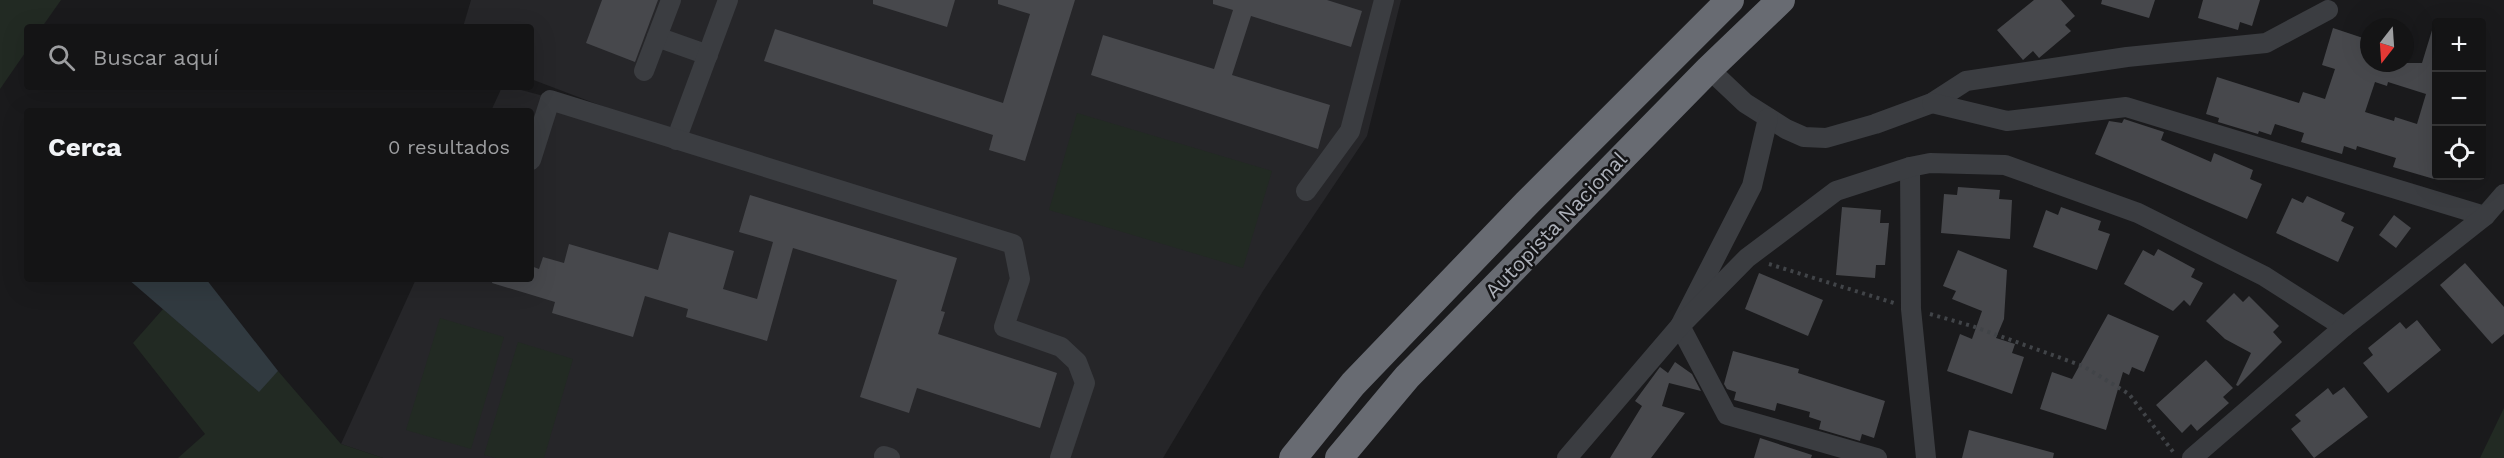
<!DOCTYPE html>
<html lang="es">
<head>
<meta charset="utf-8">
<style>
  body { margin:0; font-family:"Work Sans",sans-serif; background:#212122; color:#f1f3f6 }
  .controls { position:absolute; right:18px; top:18px; display:grid; overflow:hidden; border-radius:6px; box-shadow:0 6px 24px #0002 }
  .controls button { width:54px; height:54px; display:grid; place-items:center; padding:0; border:0; border-bottom:2px solid #333334; background:#141415; color:#f1f3f6; font:30px sans-serif }
  .compass { position:absolute; left:2360px; top:18px; width:54px; height:54px; border-radius:50%; background:#141415; box-shadow:0 6px 24px #0002; rotate:197deg }
  .list { margin:0; padding:0; list-style:none }
  h2 { display:flex; justify-content:space-between; align-items:center; height:78px; margin:0; padding:0 24px; font-size:26px }
  h2 small { font-size:20px; font-weight:400; color:#9d9ea0 }
  .icon { flex:none; width:33px; height:33px; fill:none; stroke:currentColor; stroke-width:2; stroke-linecap:round; stroke-linejoin:round }
  .map { position:relative; flex:none; width:2504px; height:458px; overflow:hidden }
  .search { position:absolute; background:#141415; box-shadow:0 6px 24px #0002; left:24px; top:24px; width:510px; height:66px; display:flex; align-items:center; gap:15px; box-sizing:border-box; padding:0 21px; border-radius:6px; color:#9d9ea0; font-size:22px }
  .panel { position:absolute; background:#141415; box-shadow:0 6px 24px #0002; left:24px; top:108px; width:510px; height:174px; border-radius:6px }
  .map>svg:first-child { display:block }
</style>
</head>
<body>
<div class="map">
<svg width="2504" height="458" viewBox="0 0 2504 458">
  <rect width="100%" height="100%" fill="#1a1a1c"/>
  <path fill="#262629" d="M471,0H1401L1367,136L1263,291L1163,458H383L341,444L416,279H531V111H491L502,87H510L649,124L531,79V27H463Z"/>
  <g fill="#222a23">
    <path d="M0,0H61L42,27H27V50L0,89Z"/>
    <path d="M1077,113L1272,171L1243,268L1049,210Z"/>
    <path d="M163,309L258,391L278,371L341,444L383,458H178L205,434L133,343Z"/>
    <path d="M440,318L504,337L471,449L406,430Z"/>
    <path d="M518,342L573,359L544,458H496L484,455Z"/>
    <path d="M2504,408V458H2480Z"/>
  </g>
  <path fill="#313a40" d="M128,279H206L278,371L259,392Z"/>
  <g fill="#47484c" fill-rule="evenodd">
    <path d="M602,0H658L635,62L586,43Z"/>
    <path d="M873,0H955L947,27L873,4Z"/>
    <path d="M998,0H1075L1025,161L989,150L993,135L764,61L775,29L1003,103L1030,14L998,4Z"/>
    <path d="M1213,0H1327L1362,11L1351,47L1251,16L1232,75L1330,105L1318,149L1091,75L1103,35L1214,69L1233,10L1213,4Z"/>
    <path d="M2034,0H2061L2075,16L2065,25L2071,31L2039,58L2033,51L2023,60L1997,30Z"/>
    <path d="M2102,0H2155L2149,18L2101,4Z"/>
    <path d="M2203,0H2260L2252,26L2240,22L2238,30L2198,18Z"/>
    <path d="M2433,27L2436,28V171L2434,179L2393,167L2396,158L2357,146L2356,150L2344,146L2342,154L2301,142L2304,133L2275,124L2271,135L2259,131L2258,134L2218,122L2219,118L2206,114L2217,77L2299,103L2303,92L2325,99L2335,69L2322,65L2333,28L2369,40V63H2422ZM2375,82L2387,86L2388,82L2426,94L2417,124L2395,117L2394,121L2365,112Z"/>
    <path d="M2124,119L2164,132L2161,140L2211,162L2214,153L2253,170L2250,179L2262,184L2247,219L2095,154L2109,121L2122,123Z"/>
    <path d="M1958,187L2000,190L1999,199L2012,200L2010,239L1941,233L1944,194L1957,195Z"/>
    <path d="M750,195L957,258L941,311L945,312L938,334L1057,373L1040,428L917,388L909,413L860,397L897,280L793,248L767,341L686,317L688,309L645,296L633,337L552,313L555,302L492,283L493,279H531V266L539,269L543,257L564,263L569,244L658,270L669,232L734,251L723,289L757,299L773,242L739,232Z"/>
    <path d="M2307,196L2345,213L2341,221L2354,227L2338,262L2276,233L2292,198L2303,203Z"/>
    <path d="M1842,207L1881,210L1880,223H1889L1885,265H1876L1875,278L1836,275Z"/>
    <path d="M2061,207L2101,221L2098,230L2110,234L2097,270L2033,247L2046,210L2058,215Z"/>
    <path d="M2394,215L2411,228L2396,248L2379,235Z"/>
    <path d="M2158,249L2195,269L2191,277L2203,283L2190,306L2184,300L2173,311L2124,284L2143,250L2154,256Z"/>
    <path d="M1958,250L2007,270L2004,319L1996,338L2015,344L2012,353L2024,357L2012,394L1947,371L1960,334L1972,339L1982,311L1952,299L1956,291L1943,286Z"/>
    <path d="M2465,263L2504,307V334L2492,344L2440,285Z"/>
    <path d="M1759,273L1823,300L1808,336L1745,309Z"/>
    <path d="M2234,293L2243,302L2249,296L2279,326L2273,332L2282,342L2238,386L2236,385L2251,353L2225,339L2206,321Z"/>
    <path d="M2108,314L2159,336L2144,372L2132,367L2129,375L2123,372L2106,430L2040,409L2052,372L2072,379Z"/>
    <path d="M2417,320L2441,350L2388,393L2363,363L2373,355L2368,348L2400,322L2406,329Z"/>
    <path d="M1733,351L1799,369L1798,373L1885,401L1874,438L1862,434L1860,441L1819,429L1821,421L1809,417L1810,412L1777,403L1775,411L1734,400L1736,392L1727,389L1724,384Z"/>
    <path d="M2206,360L2233,388L2223,397L2229,403L2197,431L2191,424L2182,433L2156,405Z"/>
    <path d="M1675,362L1692,374L1701,391L1669,383L1662,406L1685,413L1651,458H1610L1642,406L1635,401L1660,367L1668,373Z"/>
    <path d="M2344,387L2368,417L2314,458L2291,429L2301,421L2295,415L2328,388L2333,395Z"/>
    <path d="M1969,430L2054,453L2053,458H1962Z"/>
    <path d="M1760,438L1812,455L1811,458H1754Z"/>
  </g>
  <g fill="none" stroke-linecap="round" stroke-linejoin="round">
    <g stroke="#414448" stroke-width="4" stroke-dasharray="3 4.5" stroke-linecap="butt">
      <path d="M1769,264L1894,303"/>
      <path d="M1930,314L1972,326L2083,366L2129,394L2174,453"/>
    </g>
    <g stroke="#3b3d41" stroke-width="20">
      <path d="M657,37L708,55"/>
      <path d="M1709,69L1745,103L1786,129L1804,137L1826,138L1875,124L1932,103L1966,81L2127,57L2266,43L2328,10"/>
      <path d="M644,71L671,0"/>
      <path d="M1932,103L2007,121L2126,107L2485,216"/>
      <path d="M1768,118L1752,186L1680,326L1727,415L1877,458"/>
      <path d="M676,140L728,0"/>
      <path d="M531,160L550,100L1013,244L1020,279L1004,327L1061,347L1077,362L1085,383L1060,458"/>
      <path d="M1910,167L1911,309L1926,458"/>
      <path d="M1306,191L1350,131L1384,0"/>
      <path d="M884,456L890,458"/>
      <path d="M1567,458L1680,326L1747,258L1836,191L1910,167L1930,163L2005,165L2138,213L2264,276L2344,327"/>
      <path d="M2192,458L2344,327L2485,216L2504,194"/>
    </g>
    <g stroke="#686b72" stroke-width="28">
      <path d="M1293,458L1353,384L1527,203L1730,0"/>
      <path d="M1339,458L1407,377L1709,69L1781,0"/>
    </g>
  </g>
  <g text-anchor="middle" stroke-width="5" stroke-linejoin="round" paint-order="stroke">
    <g font-size="21" fill="#aeb2bb" stroke="#151517">
      <text transform="translate(1556 225) rotate(-46)" y="7">Autopista Nacional</text>
    </g>
  </g>
</svg>
<div class="controls">
<button>+</button>
<button>−</button>
<button><svg class="icon" aria-label="locate" viewBox="0 0 24 24"><circle cx="12" cy="12" r="6"/><path d="M12 2v4M12 18v4M2 12h4M18 12h4"/></svg></button>
</div>
<svg class="compass" viewBox="-18 -18 36 36"><path d="M0-13l5 13h-10z" fill="#e53935"/><path d="M0 13l5-13h-10z" fill="#9d9ea0"/></svg>
<div class="search"><svg class="icon" aria-label="search" viewBox="0 0 24 24"><circle cx="10" cy="10" r="6"/><path d="M15 15l6 6"/></svg>Buscar aquí</div>
<section class="panel">
<h2>Cerca<small>0 resultados</small></h2>
<ul class="list">
</ul>
</section>
</div>
</body>
</html>
